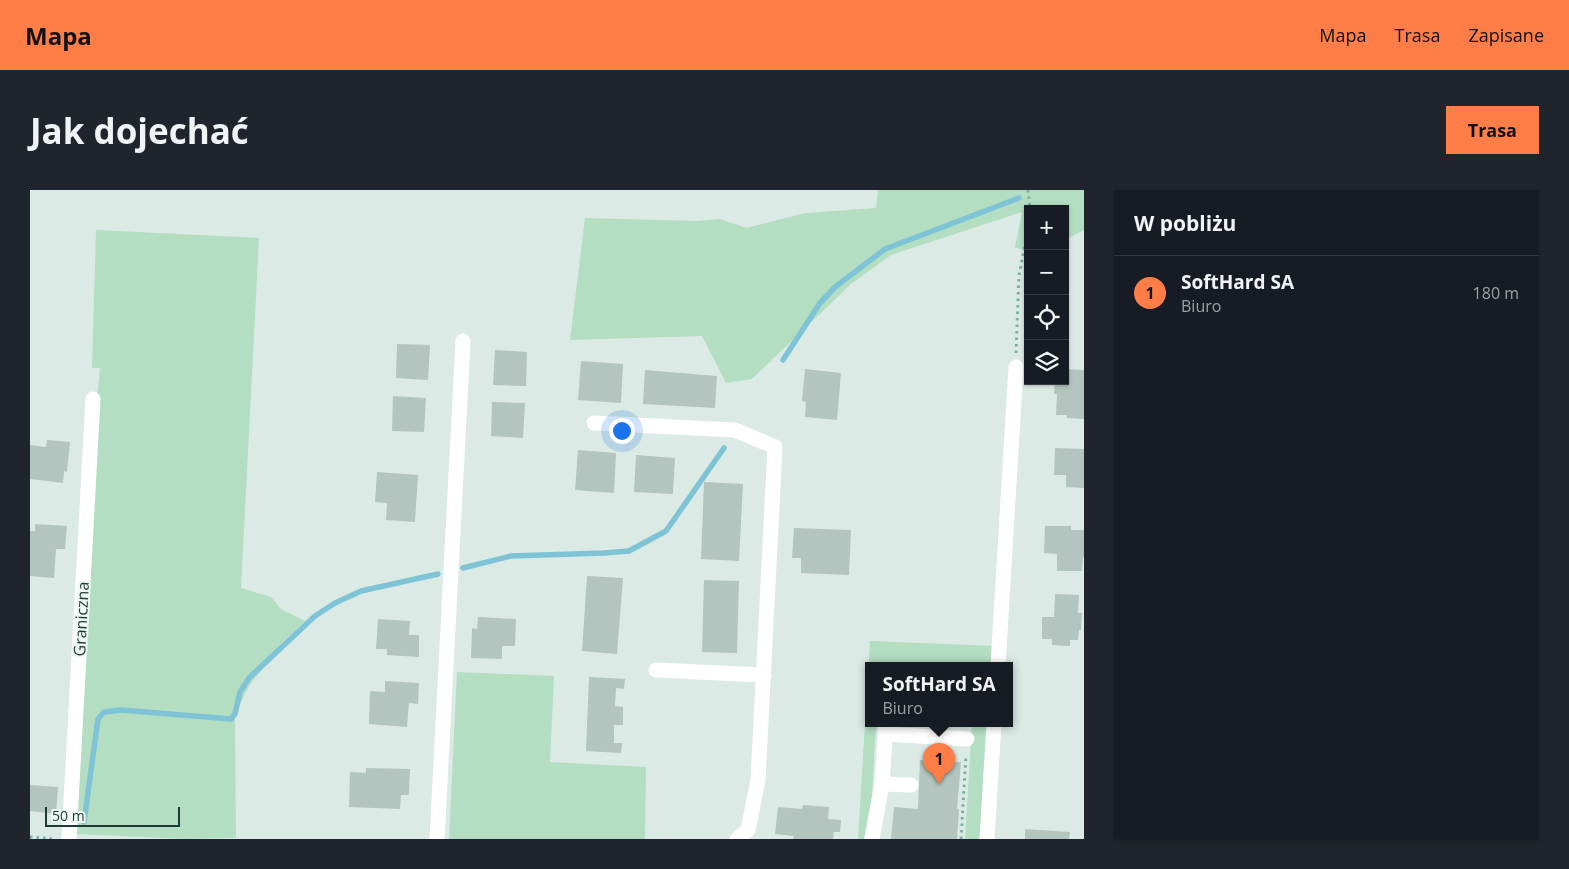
<!DOCTYPE html>
<html lang="pl">
<head>
<meta charset="utf-8">
<style>
  body { margin:0; font-family:"Open Sans",sans-serif; background:#20242c; color:#f1f3f6 }
  .controls { position:absolute; right:15px; top:15px; display:grid; overflow:hidden; border-radius:0px; box-shadow:0 1px 4px #0004 }
  .controls button { width:45px; height:45px; display:grid; place-items:center; padding:0; border:0; border-bottom:1px solid #363941; background:#171b24; color:#f1f3f6; font:25px sans-serif }
  .scale { position:absolute; left:15px; bottom:12px; width:135px; box-sizing:border-box; padding-left:5px; border:2px solid #1d3b34; border-top:0; font-size:14px; line-height:18px; white-space:nowrap; color:#1d3b34; -webkit-text-stroke:4px #edf7f2; paint-order:stroke }
  .you { position:absolute; left:591px; top:240px; width:18px; height:18px; margin:-12px; border:4px solid #fff; border-radius:50%; background:#1a73e8; box-shadow:0 0 0 8px #1a73e833 }
  .badge { display:grid; place-items:center; width:32px; height:32px; border-radius:50%; background:#ff7d46; color:#111; font-size:16px; font-weight:700 }
  .pin { position:absolute; translate:-50% -41px; filter:drop-shadow(0 1px 2px #0008) }
  .pin::after { content:''; position:absolute; top:26px; width:18px; height:15px; background:inherit; clip-path:polygon(0 0,100% 0,50% 100%) }
  .popup { position:absolute; left:835px; top:472px; width:148px; height:65px; box-sizing:border-box; display:grid; place-content:center; border-radius:0px; background:#171b24; filter:drop-shadow(0 1px 4px #0005); font-size:16px; white-space:nowrap; color:#9ea1a6 }
  .popup b { font-size:19px; color:#f1f3f6 }
  .popup::after { content:''; position:absolute; left:50%; top:100%; margin-left:-10px; border:10px solid transparent; border-top-color:#171b24 }
  .list { margin:0; padding:0; list-style:none }
  h2 { display:flex; justify-content:space-between; align-items:center; height:65px; margin:0; padding:0 20px; font-size:21px }
  h2 small { font-size:16px; font-weight:400; color:#9ea1a6 }
  .list li { display:grid; grid-template-columns:32px 1fr auto; gap:15px; align-items:center; box-sizing:border-box; height:75px; padding:0 20px; border-top:1px solid #363941 }
  .list b { display:block; font-size:19px; white-space:nowrap }
  .list p { margin:0; font-size:16px; white-space:nowrap; color:#9ea1a6 }
  .list em { font-size:16px; font-style:normal; color:#9ea1a6 }
  .icon { flex:none; width:28px; height:28px; fill:none; stroke:currentColor; stroke-width:2; stroke-linecap:round; stroke-linejoin:round }
  .map { position:relative; flex:none; width:1054px; height:649px; overflow:hidden; border-radius:0px }
  header { display:flex; align-items:center; gap:30px; box-sizing:border-box; height:70px; padding:0 25px; background:#ff7d46; color:#111 }
  header strong { font-size:24px }
  nav { display:flex; gap:28px; margin-inline-start:auto; font-size:18px }
  .intro { display:flex; align-items:center; justify-content:space-between; box-sizing:border-box; height:120px; padding:0 30px }
  h1 { margin:0; font-size:35px }
  .button { padding:12px 22px; border-radius:0px; background:#ff7d46; color:#111; font-size:18px; font-weight:700 }
  main { display:flex; gap:30px; padding:0 30px }
  aside { flex:1; background:#171b24; border-radius:0px; box-shadow:0 1px 4px #0004 }
  .map>svg:first-child { display:block }
</style>
</head>
<body>
<header>
<strong>Mapa</strong>
<nav><a>Mapa</a><a>Trasa</a><a>Zapisane</a></nav>
</header>
<div class="intro"><h1>Jak dojechać</h1><a class="button">Trasa</a></div>
<main>
<div class="map">
<svg width="1054" height="649" viewBox="0 0 1054 649">
  <rect width="100%" height="100%" fill="#dceae5"/>
  <g fill="#b3dec1">
    <path d="M848,0H1054V40L1035,50V19H998V62L985,57L992,22L861,65L821,94L722,189L696,193L672,146L540,150L555,28L667,31L690,29L717,38L775,23L846,18Z"/>
    <path d="M66,40L229,48L211,398L241,407L251,419L275,431L252,453L219,496L205,524L206,648L156,649L45,644L65,229L70,178H62Z"/>
    <path d="M840,451L965,456L963,475H839V533H846L842,605L834,649H828Z"/>
    <path d="M427,482L524,486L520,572L616,577L615,649H419Z"/>
    <path d="M942,533H960L952,649H935Z"/>
  </g>
  <g fill="none" stroke-linecap="round" stroke-linejoin="round">
    <g stroke="#7ec4d6" stroke-width="5.5">
      <path d="M753,170L790,113L805,97L855,59L989,8"/>
      <path d="M433,378L481,366L574,363L599,361L636,341L694,258"/>
      <path d="M54,632L68,529L74,522L91,520L201,529L205,524L210,502L219,488L285,426L305,413L331,401L408,384"/>
    </g>
  </g>
  <g fill="#b2c5be">
    <path d="M367,154L400,155L398,190L366,188Z"/>
    <path d="M465,160L497,162L496,196L463,195Z"/>
    <path d="M551,171L593,174L591,213L548,210Z"/>
    <path d="M775,179L811,183L807,230L775,227L776,212L772,211Z"/>
    <path d="M1035,179L1054,180V229L1037,228V225H1026L1027,204H1024L1025,191H1035Z"/>
    <path d="M615,180L687,186L685,218L613,214Z"/>
    <path d="M363,206L396,208L394,242L362,241Z"/>
    <path d="M462,212L495,213L493,248L461,246Z"/>
    <path d="M17,250L40,252L37,282L34,281L33,293L0,289V255L16,257Z"/>
    <path d="M1025,258L1054,259V298L1036,297V285H1024Z"/>
    <path d="M548,260L586,263L584,303L545,300Z"/>
    <path d="M606,265L645,268L643,304L604,302Z"/>
    <path d="M347,282L388,285L385,332L356,330L357,313L345,312Z"/>
    <path d="M674,292L713,294L709,371L671,369Z"/>
    <path d="M5,334L37,336L35,359H26L24,388L0,386V341H5Z"/>
    <path d="M1015,336H1041V340H1054V367H1053L1052,381H1027V364L1014,363Z"/>
    <path d="M764,338L821,340L819,385L771,383V368H762Z"/>
    <path d="M557,386L593,388L587,464L552,461Z"/>
    <path d="M674,390L709,391L707,463L672,462Z"/>
    <path d="M1025,404L1049,405L1048,423H1052L1051,440H1049L1048,450H1040V456L1022,455V449H1012V427H1024Z"/>
    <path d="M448,427L486,429L485,456H472V469L441,468L442,438L447,439Z"/>
    <path d="M348,429L380,431L379,445H389V467L357,465V459H346Z"/>
    <path d="M559,487L595,489L594,499L586,498L585,516L593,517V535H584V553H592L591,563L556,561Z"/>
    <path d="M355,491L389,493L388,514L379,513L377,537L339,534L340,501L355,502Z"/>
    <path d="M890,570L931,572L927,619H929L927,649H861L864,617L888,619Z"/>
    <path d="M336,578L380,579L379,605H371L370,619L319,617L320,582L336,583Z"/>
    <path d="M0,595L28,597L26,624L0,621Z"/>
    <path d="M773,615L799,617L798,629L811,630L810,642H804L803,649H763L764,646L745,644L748,617L772,619Z"/>
    <path d="M995,639L1040,642L1039,649H995Z"/>
  </g>
  <g fill="none" stroke-linecap="round" stroke-linejoin="round">
    <g stroke="#7ab1a3" stroke-width="3" stroke-dasharray="2.5 4" stroke-linecap="butt">
      <path d="M998,0L1000,19"/>
      <path d="M986,163L989,85L998,40"/>
      <path d="M0,647L24,649"/>
      <path d="M931,649L936,565"/>
    </g>
    <g stroke="#fff" stroke-width="15">
      <path d="M564,233L705,240L745,257L728,590L718,640L707,649"/>
      <path d="M968,475L986,177"/>
      <path d="M626,480L734,485"/>
      <path d="M855,544L937,549"/>
      <path d="M852,594L881,595"/>
      <path d="M39,649L63,209"/>
      <path d="M407,649L433,151"/>
      <path d="M842,649L852,594L856,533"/>
      <path d="M957,649L964,533"/>
    </g>
  </g>
  <g text-anchor="middle" stroke-width="4" stroke-linejoin="round" paint-order="stroke">
    <g font-size="16" fill="#1d3b34" stroke="#edf7f2">
      <text transform="translate(51 429) rotate(-87)" y="6">Graniczna</text>
    </g>
  </g>
</svg>
<div class="controls">
<button>+</button>
<button>−</button>
<button><svg class="icon" aria-label="locate" viewBox="0 0 24 24"><circle cx="12" cy="12" r="6"/><path d="M12 2v4M12 18v4M2 12h4M18 12h4"/></svg></button>
<button><svg class="icon" aria-label="layers" viewBox="0 0 24 24"><path d="M12 4l9 5-9 5-9-5zM3 14l9 5 9-5"/></svg></button>
</div>
<div class="scale">50 m</div>
<div class="you"></div>
<div class="pin badge" style="left:909px;top:594px">1</div>
<div class="popup"><b>SoftHard SA</b>Biuro</div>
</div>
<aside>
<h2>W pobliżu<small></small></h2>
<ul class="list">
<li><span class="badge">1</span><div><b>SoftHard SA</b><p>Biuro</p></div><em>180 m</em></li>
</ul>
</aside>
</main>
</body>
</html>
